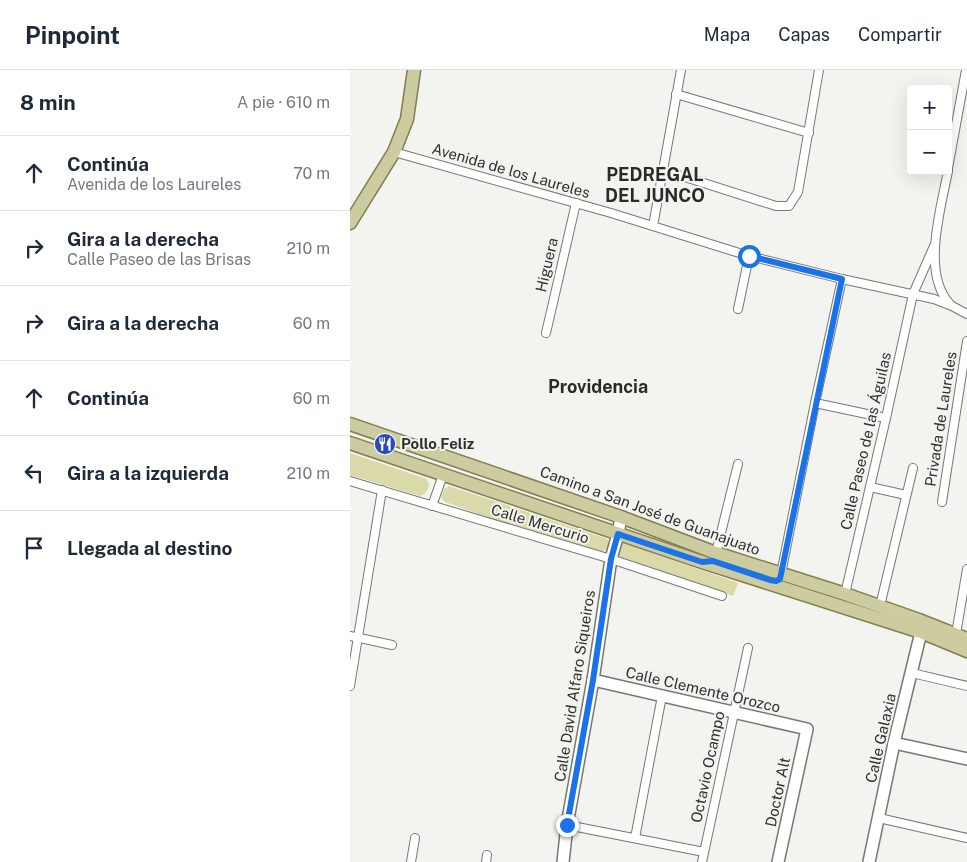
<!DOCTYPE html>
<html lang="es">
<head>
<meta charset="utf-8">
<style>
  body { margin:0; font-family:"Public Sans",sans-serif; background:#f6f6f7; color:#1f2937 }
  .controls { position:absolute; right:15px; top:15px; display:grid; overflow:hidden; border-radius:5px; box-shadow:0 5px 20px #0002 }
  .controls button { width:45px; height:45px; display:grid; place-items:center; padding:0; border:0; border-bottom:1px solid #e0e1e3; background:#fff; color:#1f2937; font:25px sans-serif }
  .stop { position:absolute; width:15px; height:15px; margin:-11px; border:4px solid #1a73e8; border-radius:50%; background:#fff }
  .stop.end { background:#1a73e8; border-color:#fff; box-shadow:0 1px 5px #0008 }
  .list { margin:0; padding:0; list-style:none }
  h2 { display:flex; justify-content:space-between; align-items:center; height:65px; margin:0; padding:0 20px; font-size:21px }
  h2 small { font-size:16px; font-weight:400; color:#747a83 }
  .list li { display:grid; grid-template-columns:32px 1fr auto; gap:15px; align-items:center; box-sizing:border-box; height:75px; padding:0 20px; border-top:1px solid #e0e1e3 }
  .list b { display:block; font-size:19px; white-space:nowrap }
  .list p { margin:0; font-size:16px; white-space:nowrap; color:#747a83 }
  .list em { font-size:16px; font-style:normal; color:#747a83 }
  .icon { flex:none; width:28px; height:28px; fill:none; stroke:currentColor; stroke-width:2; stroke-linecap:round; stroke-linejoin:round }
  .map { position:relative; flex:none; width:617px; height:792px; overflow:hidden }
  header { display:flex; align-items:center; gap:30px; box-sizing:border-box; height:70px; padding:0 25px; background:#fff; border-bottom:1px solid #e0e1e3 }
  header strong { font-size:24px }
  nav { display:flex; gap:28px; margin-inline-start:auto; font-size:18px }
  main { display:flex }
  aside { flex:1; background:#fff }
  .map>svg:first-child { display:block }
</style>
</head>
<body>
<header>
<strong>Pinpoint</strong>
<nav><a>Mapa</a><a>Capas</a><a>Compartir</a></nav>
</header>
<main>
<aside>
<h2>8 min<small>A pie · 610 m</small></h2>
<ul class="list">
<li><svg class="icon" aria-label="ahead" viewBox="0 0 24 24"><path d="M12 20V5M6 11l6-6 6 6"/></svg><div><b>Continúa</b><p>Avenida de los Laureles</p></div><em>70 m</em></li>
<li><svg class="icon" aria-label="right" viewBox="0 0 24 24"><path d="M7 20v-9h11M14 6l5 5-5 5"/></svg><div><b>Gira a la derecha</b><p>Calle Paseo de las Brisas</p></div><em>210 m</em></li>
<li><svg class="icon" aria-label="right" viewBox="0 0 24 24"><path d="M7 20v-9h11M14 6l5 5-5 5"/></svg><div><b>Gira a la derecha</b></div><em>60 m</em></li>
<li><svg class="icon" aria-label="ahead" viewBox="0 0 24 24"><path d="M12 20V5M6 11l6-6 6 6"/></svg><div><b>Continúa</b></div><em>60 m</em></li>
<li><svg class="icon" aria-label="left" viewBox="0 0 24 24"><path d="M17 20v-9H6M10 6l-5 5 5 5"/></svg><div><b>Gira a la izquierda</b></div><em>210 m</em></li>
<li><svg class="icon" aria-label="arrive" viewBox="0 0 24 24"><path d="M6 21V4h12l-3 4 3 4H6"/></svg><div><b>Llegada al destino</b></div></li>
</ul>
</aside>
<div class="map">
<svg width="617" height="792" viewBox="0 0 617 792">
  <rect width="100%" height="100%" fill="#f3f3ef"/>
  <g fill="#dad9a9">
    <path d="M0,383L77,409L79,414C78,420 76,424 70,426L0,405Z"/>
    <path d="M99,416L255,468L259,471L258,478L254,481H248L140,448L95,432L91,428L94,419Z"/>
    <path d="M274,473L388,513L383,526L268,486L264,481L265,475Z"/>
  </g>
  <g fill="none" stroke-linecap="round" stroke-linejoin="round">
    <g stroke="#777773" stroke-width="10">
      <g id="street">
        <path d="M326,24L459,63"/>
        <path d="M44,82L261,143L399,186L492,209L584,229L602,236L617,244"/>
        <path d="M598,98L616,0"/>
        <path d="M313,100L426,136H439L448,122L469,0"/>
        <path d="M598,101C591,138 571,204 600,234"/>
        <path d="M303,156L331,0"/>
        <path d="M388,239L399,186"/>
        <path d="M196,263L226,133"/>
        <path d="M465,333L536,348"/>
        <path d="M0,411L261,489L372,526"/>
        <path d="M520,417L556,425"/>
        <path d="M592,432L617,271"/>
        <path d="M82,436L93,405"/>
        <path d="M366,483L388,394"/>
        <path d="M431,504L465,333L492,209"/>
        <path d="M495,524L536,348L563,224L584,176"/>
        <path d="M530,536L563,398"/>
        <path d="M606,564L617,499"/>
        <path d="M0,566L42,575"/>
        <path d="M562,603L617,616"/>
        <path d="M0,616L32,420"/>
        <path d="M529,748L617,768"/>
        <path d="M217,755L354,782"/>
        <path d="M285,768L312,626"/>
        <path d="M61,792L65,768"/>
        <path d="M136,792L137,785"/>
        <path d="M352,792L398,578"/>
      </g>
    </g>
    <g stroke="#777773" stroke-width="14">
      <g id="secondary">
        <path d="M243,610L457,659L428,792"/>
        <path d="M544,673L617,689"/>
        <path d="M213,792L217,755L243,610L261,489L268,464L271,447"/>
        <path d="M519,792L544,673L571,562L574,555"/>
      </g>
    </g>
    <g stroke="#807e4f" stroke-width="15">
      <g id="primary">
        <path d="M0,153L44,82L57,49L64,0"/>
        <path d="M0,354L271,447L366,483L495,524L569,550L617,569"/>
        <path d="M0,373L352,492L571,562L617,581"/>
      </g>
    </g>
    <use href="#street" stroke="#fff" stroke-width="8"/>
    <use href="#secondary" stroke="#fff" stroke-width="11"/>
    <use href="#primary" stroke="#cdcba0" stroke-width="12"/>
  </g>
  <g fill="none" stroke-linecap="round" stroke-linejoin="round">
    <path stroke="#1a73e8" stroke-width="6" d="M217,755L243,610L261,489L268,464L352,492L363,491L420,510L426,511L430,509L492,209L399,186"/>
  </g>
  <defs>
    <g id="restaurant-disc" transform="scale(1.125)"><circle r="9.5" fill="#2b4aba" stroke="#f3f3ef"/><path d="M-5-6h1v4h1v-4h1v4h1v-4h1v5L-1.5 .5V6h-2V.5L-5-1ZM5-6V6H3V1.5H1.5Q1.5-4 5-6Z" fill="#fff"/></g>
  </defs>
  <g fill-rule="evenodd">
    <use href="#restaurant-disc" x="35" y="374"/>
  </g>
  <g text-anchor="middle" stroke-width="4" stroke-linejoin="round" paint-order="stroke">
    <g font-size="15" fill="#30302e" stroke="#f3f3ef">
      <text transform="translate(161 101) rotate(16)" y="5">Avenida de los Laureles</text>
      <text transform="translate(197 195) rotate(-77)" y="5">Higuera</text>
      <text transform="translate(591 349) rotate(-81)" y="5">Privada de Laureles</text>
      <text transform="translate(516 371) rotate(-77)" y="5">Calle Paseo de las Águilas</text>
      <text transform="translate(300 441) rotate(20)" y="5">Camino a San José de Guanajuato</text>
      <text transform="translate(190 454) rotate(17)" y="5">Calle Mercurio</text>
      <text transform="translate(225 616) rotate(-81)" y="5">Calle David Alfaro Siqueiros</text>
      <text transform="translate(353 620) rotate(13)" y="5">Calle Clemente Orozco</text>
      <text transform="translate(531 668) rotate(-77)" y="5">Calle Galaxia</text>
      <text transform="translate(358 697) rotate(-78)" y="5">Octavio Ocampo</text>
      <text transform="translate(428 722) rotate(-78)" y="5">Doctor Alt</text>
    </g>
    <g font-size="15" font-weight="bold" fill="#30302e" stroke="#f3f3ef" text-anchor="start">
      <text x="51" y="379">Pollo Feliz</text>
    </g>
    <g font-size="18" font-weight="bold" fill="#2a2a27" stroke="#f3f3ef">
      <text x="305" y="111">PEDREGAL<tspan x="305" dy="21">DEL JUNCO</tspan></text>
      <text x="248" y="323">Providencia</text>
    </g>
  </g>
</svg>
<div class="controls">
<button>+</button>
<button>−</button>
</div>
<div class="stop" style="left:399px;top:186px"></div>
<div class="stop end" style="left:217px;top:755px"></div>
</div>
</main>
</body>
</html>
